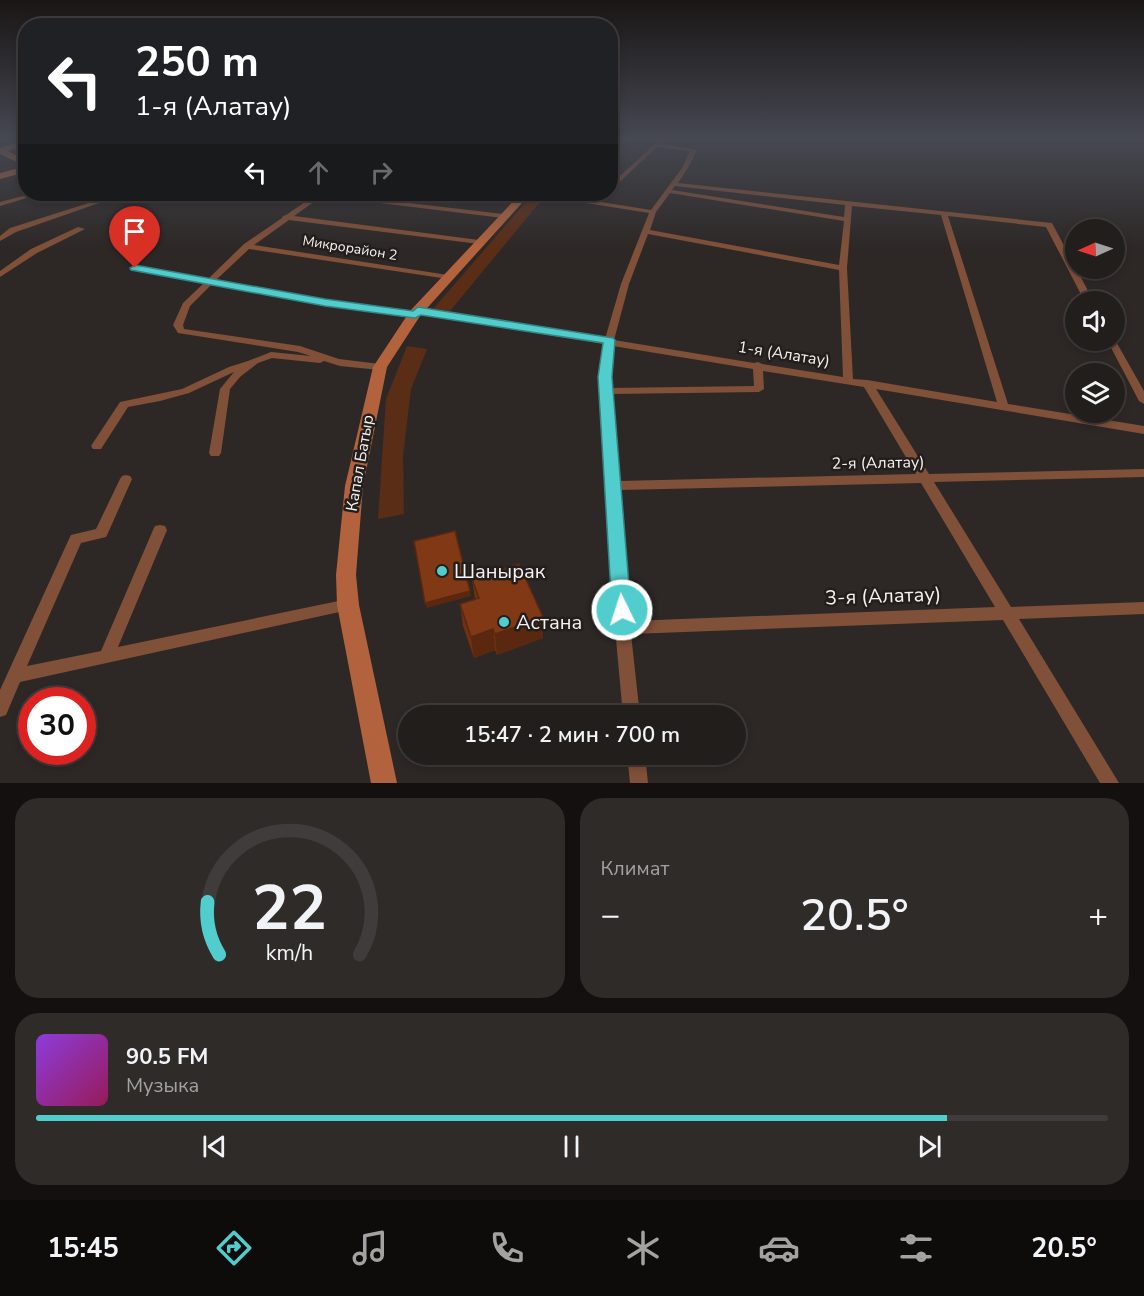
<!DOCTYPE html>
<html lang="ru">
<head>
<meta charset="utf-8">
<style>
  body { margin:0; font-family:"Nunito Sans",sans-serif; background:#2e2b29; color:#f1f3f6; height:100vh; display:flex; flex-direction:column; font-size:22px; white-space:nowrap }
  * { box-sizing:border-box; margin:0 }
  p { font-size:20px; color:#a2a2a3 }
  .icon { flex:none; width:33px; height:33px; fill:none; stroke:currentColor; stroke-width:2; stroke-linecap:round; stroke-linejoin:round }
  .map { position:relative; height:783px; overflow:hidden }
  .side { display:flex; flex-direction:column; gap:15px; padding:15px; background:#13100f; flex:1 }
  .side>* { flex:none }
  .top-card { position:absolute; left:18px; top:18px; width:600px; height:183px; border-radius:24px; box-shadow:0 3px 9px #0003,0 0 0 2px #3f3c3b; background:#202124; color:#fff; overflow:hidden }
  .needle { width:39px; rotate:267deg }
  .fabs { position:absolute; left:1065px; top:219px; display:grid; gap:12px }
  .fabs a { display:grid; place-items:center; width:60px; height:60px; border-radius:50%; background:#221e1c; box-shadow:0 3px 9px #0003,0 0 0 2px #3f3c3b; font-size:30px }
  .speed { position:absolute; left:18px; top:687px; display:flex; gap:12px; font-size:30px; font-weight:700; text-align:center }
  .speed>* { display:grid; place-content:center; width:78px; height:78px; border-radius:50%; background:#221e1c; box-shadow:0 3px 9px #0003,0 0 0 2px #3f3c3b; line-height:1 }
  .speed .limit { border:9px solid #d22; background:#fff; color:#111 }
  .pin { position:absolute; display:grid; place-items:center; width:51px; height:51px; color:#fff; margin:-62px -26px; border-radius:50% 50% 50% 0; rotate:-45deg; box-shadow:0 0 6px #0007 }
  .pin .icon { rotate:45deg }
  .me { position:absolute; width:66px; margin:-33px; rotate:356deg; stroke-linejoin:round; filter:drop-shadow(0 0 4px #0008) }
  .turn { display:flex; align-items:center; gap:21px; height:126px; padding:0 18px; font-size:27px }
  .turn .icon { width:78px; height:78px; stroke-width:2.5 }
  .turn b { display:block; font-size:42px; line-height:51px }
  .lanes { display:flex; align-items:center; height:57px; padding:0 18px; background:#0003; justify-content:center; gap:30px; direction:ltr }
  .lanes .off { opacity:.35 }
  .big { font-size:45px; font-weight:600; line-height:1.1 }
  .side .card { flex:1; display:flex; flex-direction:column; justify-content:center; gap:9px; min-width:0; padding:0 21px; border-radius:24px; background:#2e2b29 }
  .side .dial { align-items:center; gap:0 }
  .dial svg { height:156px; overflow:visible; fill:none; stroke:#3f3c3b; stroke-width:7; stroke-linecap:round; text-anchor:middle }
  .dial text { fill:#f1f3f6; stroke:none }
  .song { display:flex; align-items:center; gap:18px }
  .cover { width:72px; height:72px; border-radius:9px; background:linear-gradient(135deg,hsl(270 70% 55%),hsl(330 70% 35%)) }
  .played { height:6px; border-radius:3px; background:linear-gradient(90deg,#52cdcd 85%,#3f3c3b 85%) }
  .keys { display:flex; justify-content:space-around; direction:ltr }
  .heat { display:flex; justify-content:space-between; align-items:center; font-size:33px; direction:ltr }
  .side .tiles { flex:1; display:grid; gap:15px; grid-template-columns:1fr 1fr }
  .card:last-child { grid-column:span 2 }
  .trip { position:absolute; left:398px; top:705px; width:348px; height:60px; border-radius:30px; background:#221e1c; box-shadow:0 3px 9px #0003,0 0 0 2px #3f3c3b; font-weight:600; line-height:60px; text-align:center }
  .menu { display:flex; height:96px; justify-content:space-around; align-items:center; background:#0e0c0b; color:#a2a2a3 }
  .menu .icon { width:42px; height:42px }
  .menu .active { color:#52cdcd }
  .menu b { font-size:27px; color:#f1f3f6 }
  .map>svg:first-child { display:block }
  .green { fill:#5a2d17 }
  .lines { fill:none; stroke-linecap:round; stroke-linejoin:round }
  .street { fill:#815038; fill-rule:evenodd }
  .secondary { fill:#b2633d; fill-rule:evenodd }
  .wall { fill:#6e3111 }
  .shaded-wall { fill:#5a280e }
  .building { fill:#803914; stroke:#5a280e; stroke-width:1.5 }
  .route { fill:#52cdcd; stroke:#358585; stroke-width:1.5 }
  .poi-dot { fill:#52cdcd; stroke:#231e1c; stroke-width:2 }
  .labels { text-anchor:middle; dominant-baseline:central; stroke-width:5; stroke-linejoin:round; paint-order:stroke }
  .far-street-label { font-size:14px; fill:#f5f2f0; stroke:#231e1c }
  .street-label { font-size:16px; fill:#f5f2f0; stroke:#231e1c }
  .near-poi-label { font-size:20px; fill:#f5f2f0; stroke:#231e1c; text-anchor:start }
  .near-street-label { font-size:20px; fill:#f5f2f0; stroke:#231e1c }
</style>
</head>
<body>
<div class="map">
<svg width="1144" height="783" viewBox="0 0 1144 783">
  <rect width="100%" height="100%" fill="#2d2826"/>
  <path class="green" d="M 532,195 L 544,197 L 450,311 L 433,309 Z
    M 407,346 L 427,349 L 411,389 L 403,456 L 404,514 L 378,519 L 386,399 Z"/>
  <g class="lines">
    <path class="street" d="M 656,143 L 697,150 L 688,168 L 678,183 L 1052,223 L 1094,302 L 1085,302 L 1046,227 L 948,216 L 1008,404 L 1144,426 L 1144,434 L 876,389 L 929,474 L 1144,469 L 1144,477 L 934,482 L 1011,607 L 1144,602 L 1144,614 L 1019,619 L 1119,783 L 1100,783 L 1003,620 L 631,634 L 640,716 L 623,716 L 615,628 L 600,377 L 604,344 L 419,314 L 415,317 L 325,305 L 212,284 L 190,306 L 183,325 L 184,329 L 300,346 L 339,359 L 380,364 L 385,367 L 380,370 L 340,366 L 324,361 L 320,363 L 272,358 L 258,363 L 240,377 L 230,389 L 221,453 L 219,456 L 211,456 L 209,453 L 220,389 L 234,372 L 189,393 L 160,401 L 128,407 L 101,449 L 93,449 L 91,446 L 120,402 L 182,389 L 229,367 L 248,361 L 271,352 L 311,356 L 298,352 L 178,333 L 173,325 L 183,303 L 204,283 L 135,270 L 131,268 L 135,266 L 208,279 L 244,244 L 282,218 L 283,216 L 286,215 L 317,194 L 332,194 L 503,214 L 507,216 L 503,218 L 322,196 L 294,216 L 479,240 L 483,242 L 479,244 L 289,220 L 254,245 L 448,275 L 452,277 L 448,279 L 249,249 L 216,280 L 325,299 L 415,311 L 419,308 L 605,339 L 621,284 L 649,213 L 542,196 L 539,194 L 551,194 L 651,210 L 682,168 L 690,151 L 657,147 L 610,191 L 610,185 ZM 675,186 L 845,205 L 844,217 L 672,190 ZM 670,193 L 844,221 L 839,265 L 650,230 L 656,212 ZM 852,206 L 941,215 L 997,402 L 867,380 L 853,379 L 847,268 ZM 648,234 L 839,270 L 843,377 L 762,364 L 758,362 L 754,363 L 614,340 L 629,284 ZM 613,346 L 753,369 L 754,386 L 611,388 L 610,377 ZM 763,371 L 864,387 L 916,474 L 619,481 L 612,394 L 759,392 L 764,389 ZM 921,483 L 995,607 L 630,621 L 619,490 Z
      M 31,194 L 40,194 L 0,206 L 0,202 Z
      M 117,194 L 125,194 L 16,232 L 0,241 L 0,236 L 10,228 Z
      M 78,227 L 85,229 L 37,253 L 0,277 L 0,271 L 31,249 Z
      M 1114,338 L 1144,391 L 1144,404 L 1139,401 L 1107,340 L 1114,340 Z
      M 126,475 L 130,476 L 132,479 L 108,533 L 106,537 L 81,543 L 27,666 L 101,651 L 153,530 L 155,526 L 160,525 L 165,526 L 167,530 L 118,647 L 348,599 L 353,601 L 355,605 L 353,609 L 20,682 L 6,715 L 0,717 L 0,690 L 69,539 L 71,535 L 96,529 L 120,479 L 122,476 Z
      M 627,754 L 645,754 L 648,783 L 630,783 Z"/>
    <path class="secondary" d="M 26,140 L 26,145 L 7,151 L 26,160 L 26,166 L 0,154 L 0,148 Z
      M 23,167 L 26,167 L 26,172 L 0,179 L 0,173 Z
      M 520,194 L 530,194 L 420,316 L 387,367 L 363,486 L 356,575 L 359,605 L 397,783 L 371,783 L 337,605 L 336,575 L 345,486 L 373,367 L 410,311 Z"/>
  </g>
  <path class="wall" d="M 472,579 L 543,638 L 497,655 L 495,650 L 474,658 L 463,626 L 460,604 L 475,599 Z"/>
  <path class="shaded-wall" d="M 470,591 L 471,596 L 427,608 L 425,603 Z
    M 543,617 L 543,638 L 497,655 L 495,634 Z
    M 493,629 L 495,650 L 474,658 L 471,637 Z"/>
  <path class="building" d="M 455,531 L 470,591 L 425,603 L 414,541 Z
    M 519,564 L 543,617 L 495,634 L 493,629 L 471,637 L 460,604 L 479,598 L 472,579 Z"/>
  <linearGradient id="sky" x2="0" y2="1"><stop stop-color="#191615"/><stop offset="0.56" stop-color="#464852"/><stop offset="1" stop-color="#464852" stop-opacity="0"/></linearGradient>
  <rect width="1144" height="248" fill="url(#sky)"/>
  <path class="route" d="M 135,265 L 325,299 L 413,311 L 418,307 L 613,338 L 615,340 L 612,377 L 631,610 L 629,616 L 622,619 L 615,616 L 612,610 L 598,377 L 603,343 L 421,315 L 415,318 L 325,306 L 131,270 L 130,268 Z"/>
  <g class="poi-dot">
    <circle cx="442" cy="571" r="6"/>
    <circle cx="504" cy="622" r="6"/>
  </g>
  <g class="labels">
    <g class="far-street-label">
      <text transform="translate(350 248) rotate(9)">Микрорайон 2</text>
    </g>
    <g class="street-label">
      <text transform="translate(784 354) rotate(9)">1-я (Алатау)</text>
      <text transform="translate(360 463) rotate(-80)">Капал Батыр</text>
      <text transform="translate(878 463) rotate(-1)">2-я (Алатау)</text>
    </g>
    <g class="near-poi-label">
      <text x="454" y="571">Шанырак</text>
      <text x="516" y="622">Астана</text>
    </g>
    <g class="near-street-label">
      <text transform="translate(883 596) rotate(-2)">3-я (Алатау)</text>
    </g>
  </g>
</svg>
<div class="fabs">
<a><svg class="needle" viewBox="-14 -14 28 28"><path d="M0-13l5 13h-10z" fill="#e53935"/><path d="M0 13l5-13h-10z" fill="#a2a2a3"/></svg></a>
<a><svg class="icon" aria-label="sound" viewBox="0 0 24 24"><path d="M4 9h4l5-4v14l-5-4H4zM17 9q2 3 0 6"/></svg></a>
<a><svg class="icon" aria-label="layers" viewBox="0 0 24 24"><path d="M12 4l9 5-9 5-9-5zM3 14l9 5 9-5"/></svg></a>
</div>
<div class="speed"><div class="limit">30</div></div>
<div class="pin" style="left:135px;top:268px;background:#d93025"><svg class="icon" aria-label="arrive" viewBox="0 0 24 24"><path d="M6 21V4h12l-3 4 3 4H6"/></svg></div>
<svg class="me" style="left:622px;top:610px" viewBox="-20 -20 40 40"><circle r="17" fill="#52cdcd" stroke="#fff" stroke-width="3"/><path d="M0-11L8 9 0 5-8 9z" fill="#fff"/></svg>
<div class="trip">15:47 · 2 мин · 700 m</div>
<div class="top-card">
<div class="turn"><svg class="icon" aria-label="left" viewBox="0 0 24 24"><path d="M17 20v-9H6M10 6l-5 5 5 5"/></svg><div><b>250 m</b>1-я (Алатау)</div></div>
<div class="lanes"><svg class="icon" aria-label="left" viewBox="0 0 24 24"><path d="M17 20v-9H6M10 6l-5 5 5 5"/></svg><svg class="icon off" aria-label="ahead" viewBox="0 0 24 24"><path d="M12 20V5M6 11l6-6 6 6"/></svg><svg class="icon off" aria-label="right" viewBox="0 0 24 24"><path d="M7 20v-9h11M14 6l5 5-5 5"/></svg></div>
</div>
</div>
<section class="side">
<div class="tiles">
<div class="card dial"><svg viewBox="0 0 100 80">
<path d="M14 69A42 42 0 1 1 86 69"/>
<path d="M14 69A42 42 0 0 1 8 42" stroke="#52cdcd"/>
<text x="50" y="56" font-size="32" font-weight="700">22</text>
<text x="50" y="72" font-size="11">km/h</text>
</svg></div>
<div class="card"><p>Климат</p>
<div class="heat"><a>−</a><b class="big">20.5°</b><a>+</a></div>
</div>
<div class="card">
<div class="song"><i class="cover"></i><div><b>90.5 FM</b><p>Музыка</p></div></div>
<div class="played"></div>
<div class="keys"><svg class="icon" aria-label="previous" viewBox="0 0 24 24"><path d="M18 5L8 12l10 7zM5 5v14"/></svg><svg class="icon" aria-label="pause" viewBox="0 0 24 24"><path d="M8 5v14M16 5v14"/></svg><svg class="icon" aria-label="next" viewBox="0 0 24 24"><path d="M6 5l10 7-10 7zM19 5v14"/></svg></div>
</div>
</div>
</section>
<nav class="menu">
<b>15:45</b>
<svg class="icon active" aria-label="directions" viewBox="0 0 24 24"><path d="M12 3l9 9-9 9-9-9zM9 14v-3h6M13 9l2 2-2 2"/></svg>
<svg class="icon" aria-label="music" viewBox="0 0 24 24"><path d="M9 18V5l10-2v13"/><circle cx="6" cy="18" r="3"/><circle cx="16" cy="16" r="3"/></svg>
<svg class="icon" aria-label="phone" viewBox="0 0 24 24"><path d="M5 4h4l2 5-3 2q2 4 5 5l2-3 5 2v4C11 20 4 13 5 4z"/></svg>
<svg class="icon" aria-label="climate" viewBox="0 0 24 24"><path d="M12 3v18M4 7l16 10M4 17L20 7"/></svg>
<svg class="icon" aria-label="car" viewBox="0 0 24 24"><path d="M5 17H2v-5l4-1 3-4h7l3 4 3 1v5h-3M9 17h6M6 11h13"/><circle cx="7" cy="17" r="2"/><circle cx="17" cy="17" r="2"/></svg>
<svg class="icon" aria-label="filters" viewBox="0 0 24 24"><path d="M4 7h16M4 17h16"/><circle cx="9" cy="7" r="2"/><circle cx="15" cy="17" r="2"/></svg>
<b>20.5°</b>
</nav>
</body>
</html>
